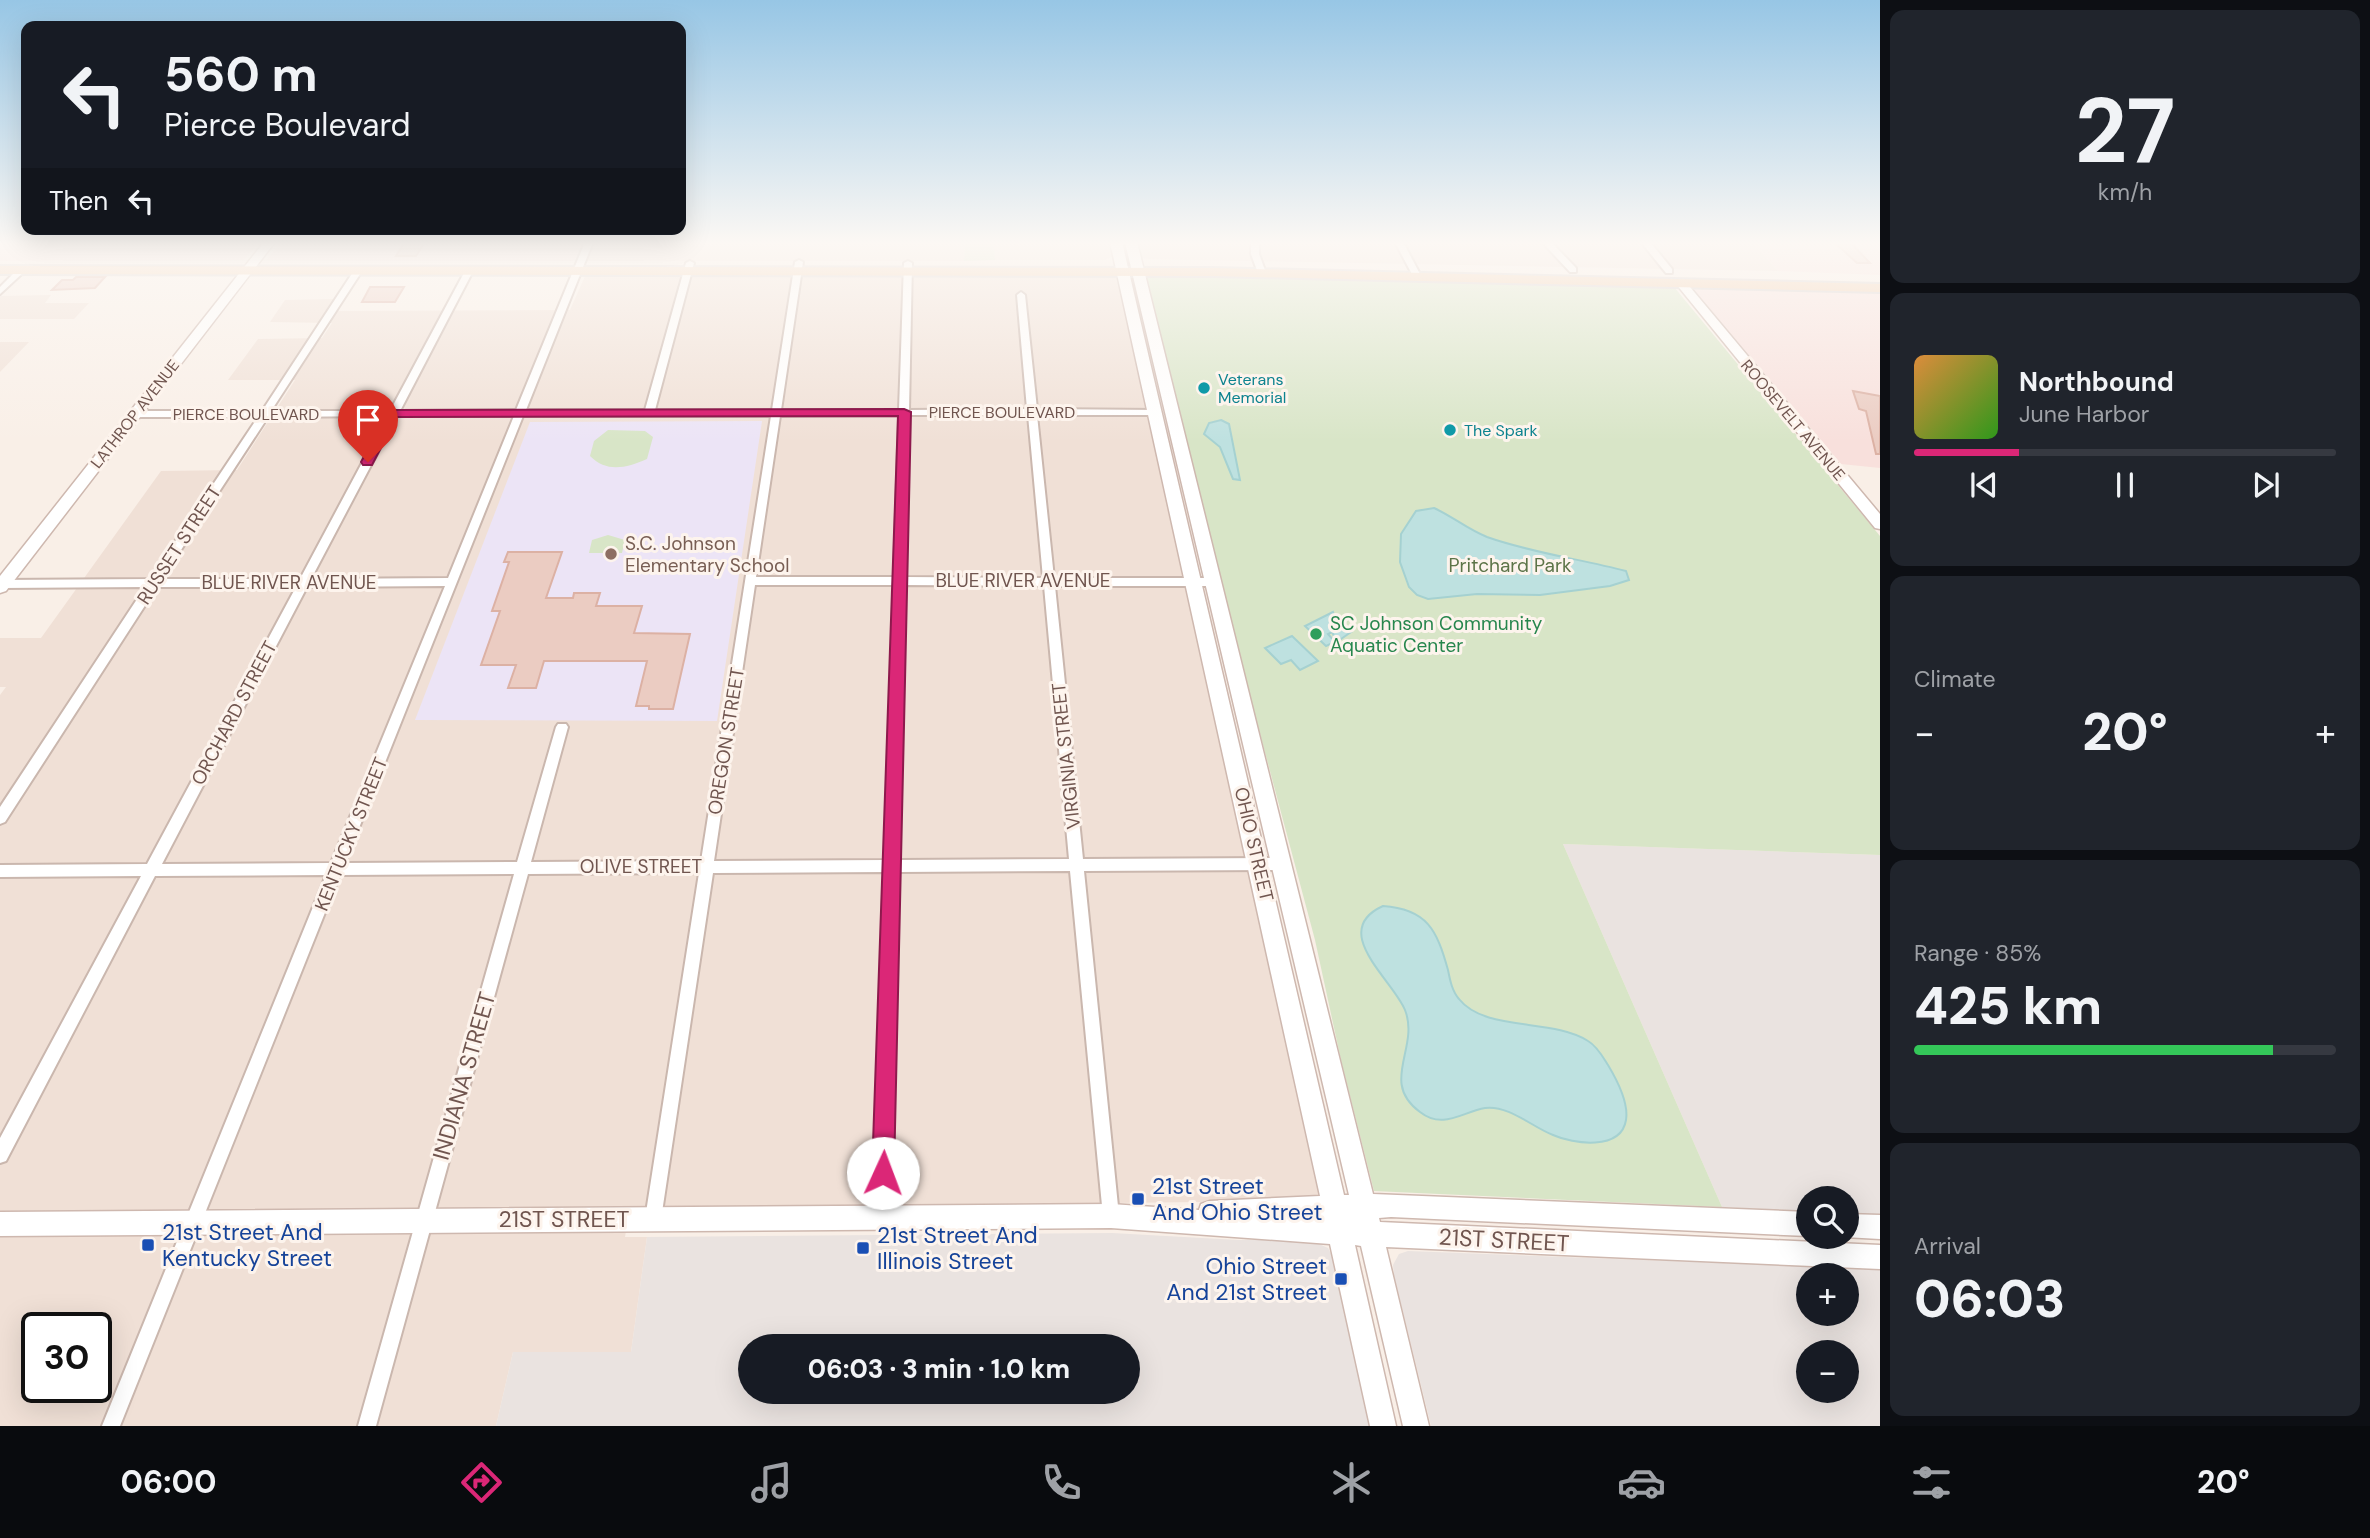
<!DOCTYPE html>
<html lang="en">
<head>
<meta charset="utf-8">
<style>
  body { margin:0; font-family:"DM Sans",sans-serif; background:#20242c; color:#f1f3f6; height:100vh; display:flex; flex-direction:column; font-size:26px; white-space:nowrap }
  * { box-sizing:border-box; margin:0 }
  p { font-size:23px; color:#9ea1a6 }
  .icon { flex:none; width:38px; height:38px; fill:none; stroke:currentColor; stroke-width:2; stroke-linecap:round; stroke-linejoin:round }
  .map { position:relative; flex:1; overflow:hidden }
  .side { display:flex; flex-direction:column; gap:10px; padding:10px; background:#0d0f14; width:490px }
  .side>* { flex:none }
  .banner { position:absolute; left:21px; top:21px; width:665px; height:214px; border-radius:14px; box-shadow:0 7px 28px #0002; background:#171b24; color:#f1f3f6; overflow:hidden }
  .buttons { position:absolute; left:1796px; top:1186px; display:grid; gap:14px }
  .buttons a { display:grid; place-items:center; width:63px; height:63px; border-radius:50%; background:#171b24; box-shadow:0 7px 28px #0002; font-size:35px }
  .speed { position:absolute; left:21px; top:1312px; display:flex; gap:14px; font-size:35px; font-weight:700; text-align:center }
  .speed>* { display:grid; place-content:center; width:91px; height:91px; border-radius:50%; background:#171b24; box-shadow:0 7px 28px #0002; line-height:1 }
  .speed .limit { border:4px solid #111; border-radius:10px; background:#fff; color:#111 }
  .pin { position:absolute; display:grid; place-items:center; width:60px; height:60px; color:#fff; margin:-72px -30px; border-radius:50% 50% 50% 0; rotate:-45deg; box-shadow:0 0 7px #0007 }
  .pin .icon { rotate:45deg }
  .me { position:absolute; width:77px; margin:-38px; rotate:2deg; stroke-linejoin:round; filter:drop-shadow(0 0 5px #0008) }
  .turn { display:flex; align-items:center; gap:24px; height:147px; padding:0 28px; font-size:32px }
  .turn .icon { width:91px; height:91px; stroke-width:2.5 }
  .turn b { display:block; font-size:49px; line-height:60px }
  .then { display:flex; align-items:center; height:66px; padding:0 28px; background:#0003; gap:14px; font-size:26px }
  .big { font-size:52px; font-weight:800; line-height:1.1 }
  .side .tile { flex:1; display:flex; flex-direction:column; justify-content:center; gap:10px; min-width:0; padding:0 24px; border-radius:14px; background:#20242c }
  .side .dial { align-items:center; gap:0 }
  .dial b { font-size:91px; line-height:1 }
  .song { display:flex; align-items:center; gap:21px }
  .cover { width:84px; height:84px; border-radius:10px; background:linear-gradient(135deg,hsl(30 70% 55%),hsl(110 70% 35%)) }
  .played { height:7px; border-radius:4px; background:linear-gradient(90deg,#db2777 25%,#363941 25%) }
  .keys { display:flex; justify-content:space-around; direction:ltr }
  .heat { display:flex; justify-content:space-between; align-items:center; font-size:38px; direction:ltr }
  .charge { height:10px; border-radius:5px; background:linear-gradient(90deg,#34c759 85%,#363941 0) }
  .trip { position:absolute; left:738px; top:1334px; width:402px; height:70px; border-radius:35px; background:#171b24; box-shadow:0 7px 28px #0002; font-weight:800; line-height:70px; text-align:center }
  .dock { display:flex; height:112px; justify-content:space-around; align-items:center; background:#090b0e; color:#9ea1a6 }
  .dock .icon { width:49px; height:49px }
  .dock .on { color:#db2777 }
  .dock b { font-size:32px; color:#f1f3f6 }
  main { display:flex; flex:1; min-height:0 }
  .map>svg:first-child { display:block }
  .residential { fill:#f0e0d6; fill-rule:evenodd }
  .commercial { fill:#f8e0dc }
  .industrial { fill:#eae3e0; fill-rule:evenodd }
  .education { fill:#ece4f6 }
  .green { fill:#d8e5c7 }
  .water { fill:#bee1e0; stroke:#a5d1d1; stroke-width:2 }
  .building { fill:#ebccc2; stroke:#dcb1a4; stroke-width:2 }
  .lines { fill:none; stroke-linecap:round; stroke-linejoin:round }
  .street-casing { stroke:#cab7ae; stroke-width:4 }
  .secondary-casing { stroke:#ceb8af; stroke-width:3 }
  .primary-casing { stroke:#d4ccca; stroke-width:4 }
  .street { fill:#fff; fill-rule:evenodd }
  .secondary { fill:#fff; fill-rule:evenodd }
  .primary { fill:#f0caa7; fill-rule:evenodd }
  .route { fill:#db2777; stroke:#8e194d; stroke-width:2 }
  .culture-dot { fill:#0f9aa8; stroke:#fdf4ed; stroke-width:2.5 }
  .education-dot { fill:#8d6e63; stroke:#fdf4ed; stroke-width:2.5 }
  .leisure-dot { fill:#2e9e5b; stroke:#fdf4ed; stroke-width:2.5 }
  .transit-dot { fill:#1a4fb4; stroke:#fdf4ed; stroke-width:2.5 }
  .labels { text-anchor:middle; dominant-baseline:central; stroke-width:6; stroke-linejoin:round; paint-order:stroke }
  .far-culture-label { font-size:16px; fill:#0d838f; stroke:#fdf4ed; text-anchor:start }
  .far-street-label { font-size:16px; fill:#70554f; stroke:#fdf4ed }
  .education-label { font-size:19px; fill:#785e54; stroke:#fdf4ed; text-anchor:start }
  .street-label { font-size:19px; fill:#70554f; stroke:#fdf4ed }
  .park-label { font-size:19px; fill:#5c7448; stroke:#fdf4ed }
  .leisure-label { font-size:19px; fill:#27864d; stroke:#fdf4ed; text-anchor:start }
  .near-street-label { font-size:23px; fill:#70554f; stroke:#fdf4ed }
  .near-transit-label { font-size:23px; fill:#164399; stroke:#fdf4ed; text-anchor:start }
</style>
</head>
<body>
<main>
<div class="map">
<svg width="1880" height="1426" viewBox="0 0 1880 1426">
  <rect width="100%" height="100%" fill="#f9efe7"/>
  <path class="residential" d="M 584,242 L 965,242 L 964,261 L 577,261 Z
    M 994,242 L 1110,242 L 1112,257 L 1104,260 L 995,260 Z
    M 1136,242 L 1752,242 L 1778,271 L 1147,259 L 1140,257 Z
    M 586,274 L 1114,275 L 1118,278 L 1320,1194 L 1307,1201 L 630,1208 L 625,1237 L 647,1237 L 631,1352 L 513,1352 L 496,1426 L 0,1426 L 0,695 L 6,687 L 0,687 L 0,638 L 41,638 L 161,471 L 237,470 L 295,380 L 228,380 L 258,339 L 322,338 L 332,323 L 270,322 L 285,300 L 335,299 L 328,311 L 570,310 ZM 37,1328 L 96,1328 L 96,1388 L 37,1388 Z
    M 51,295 L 45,303 L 89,303 L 74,319 L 0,319 L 0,296 Z
    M 0,342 L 29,342 L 0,372 Z"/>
  <path class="commercial" d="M 0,242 L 259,242 L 244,260 L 0,261 Z
    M 281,242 L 584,242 L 578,259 L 571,261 L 267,260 Z
    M 1752,242 L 1880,242 L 1880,275 L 1778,271 Z
    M 1695,285 L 1880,292 L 1880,468 L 1841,464 L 1693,289 L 1692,286 Z"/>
  <path class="industrial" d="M 1563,844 L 1880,855 L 1880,1215 L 1846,1213 L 1846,1199 L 1808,1199 L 1808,1211 L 1722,1207 Z
    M 1112,1233 L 1238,1240 L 1308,1239 L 1328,1248 L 1334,1259 L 1372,1426 L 496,1426 L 513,1352 L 631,1352 L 647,1237 ZM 751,1346 L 1129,1346 L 1129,1391 L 751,1391 Z
    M 1408,1251 L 1880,1269 L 1880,1426 L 1431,1426 L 1394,1275 L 1393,1265 L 1399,1254 ZM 1808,1276 L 1846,1276 L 1846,1314 L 1808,1314 ZM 1808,1353 L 1846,1353 L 1846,1391 L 1808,1391 Z"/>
  <path class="education" d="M 762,421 L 717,721 L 415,720 L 530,422 Z"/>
  <path class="green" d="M 965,242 L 994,242 L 995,260 L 964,261 Z
    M 1154,275 L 1660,284 L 1674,287 L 1880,536 L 1880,855 L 1563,844 L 1722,1207 L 1374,1191 L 1341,1060 L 1315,940 L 1217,572 L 1146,278 Z
    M 608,430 L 645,431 L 653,437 L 647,459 C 626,468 607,473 590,456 L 594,441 Z
    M 608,535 L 625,540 L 622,553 L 589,553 L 592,540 Z"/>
  <path class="water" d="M 1221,420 L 1229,424 L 1240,480 L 1233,479 L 1220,447 L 1204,434 L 1209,423 Z
    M 1434,508 C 1452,516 1467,529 1487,537 C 1532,553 1580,559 1626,571 L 1629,580 L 1610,586 L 1540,595 L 1477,594 L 1428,599 L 1417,595 L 1409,587 L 1400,562 L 1401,534 L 1416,511 Z
    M 1333,612 L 1337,622 L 1351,632 L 1341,639 L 1335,638 L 1332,632 L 1328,634 L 1335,642 L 1326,646 L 1305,626 Z
    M 1292,636 L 1318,661 L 1300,670 L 1291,660 L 1281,664 L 1265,648 Z
    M 1383,906 C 1427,909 1437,930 1448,970 C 1450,980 1452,991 1459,999 C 1485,1032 1552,1018 1588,1041 C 1597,1046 1603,1057 1608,1065 C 1617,1080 1629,1102 1626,1120 C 1621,1151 1573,1144 1553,1135 C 1532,1127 1509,1105 1485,1108 C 1462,1112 1443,1130 1420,1112 C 1379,1082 1420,1048 1405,1010 C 1393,980 1328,931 1383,906 Z"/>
  <path class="building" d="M 405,242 L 425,242 L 416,256 L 396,256 Z
    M 1834,242 L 1850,242 L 1870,263 L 1857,263 Z
    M 76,277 L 105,277 L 95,288 L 52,290 L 62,280 L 73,280 Z
    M 370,287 L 404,287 L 395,302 L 362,302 Z
    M 1853,391 L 1880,396 L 1880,454 L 1876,454 L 1866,411 L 1859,409 Z
    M 508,552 L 562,552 L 546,598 L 573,598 L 574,593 L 600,593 L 596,606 L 642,606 L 634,633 L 690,634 L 673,709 L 649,709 L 649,706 L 636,706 L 647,661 L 544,661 L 536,688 L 508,688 L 516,665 L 481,665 L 500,611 L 492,611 L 509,562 L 504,562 Z"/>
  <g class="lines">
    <g class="street-casing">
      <path id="street" d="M 585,242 L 593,242 L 526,410 L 645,410 L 686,263 L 690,261 L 694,263 L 655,410 L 772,410 L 795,262 L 799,260 L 803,262 L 781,410 L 899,410 L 904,263 L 908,261 L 912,263 L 909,410 L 1027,409 L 1017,295 L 1021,292 L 1025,295 L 1037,409 L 1158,410 L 1158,414 L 1155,415 L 1037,415 L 1054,578 L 1211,578 L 1217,582 L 1211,586 L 1055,586 L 1083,859 L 1283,858 L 1288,860 L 1290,864 L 1288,868 L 1283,870 L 1084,871 L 1119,1216 L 1117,1222 L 1111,1224 L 1105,1222 L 1103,1216 L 1070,871 L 898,872 L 890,1217 L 888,1223 L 882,1225 L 876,1223 L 874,1217 L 885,872 L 713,873 L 661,1219 L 659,1225 L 653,1227 L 647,1225 L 645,1219 L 699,873 L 528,874 L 376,1426 L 358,1426 L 514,874 L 340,875 L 120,1426 L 102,1426 L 326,875 L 155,876 L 6,1161 L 0,1163 L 0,1138 L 141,876 L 0,877 L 0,865 L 147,864 L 296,587 L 157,587 L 5,822 L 0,824 L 0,807 L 145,587 L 0,588 L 0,580 L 150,579 L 258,417 L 135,417 L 130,414 L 135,411 L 262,411 L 355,269 L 362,271 L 271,411 L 390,411 L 465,271 L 469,269 L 473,271 L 400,411 L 516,410 ZM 899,415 L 894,577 L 756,577 L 780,416 ZM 909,415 L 1028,415 L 1043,578 L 905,577 ZM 387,416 L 300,579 L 162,579 L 268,417 ZM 397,416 L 514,416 L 448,578 L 311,579 ZM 523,416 L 771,416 L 701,861 L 531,862 L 568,727 L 566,724 L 558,724 L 556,727 L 517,862 L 345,863 ZM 755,585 L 894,585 L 885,860 L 714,861 ZM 905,585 L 1044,586 L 1069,859 L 899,860 ZM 445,586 L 331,863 L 162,864 L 307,587 Z
        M 1251,242 L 1259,242 L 1259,254 L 1266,273 L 1265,275 L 1258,273 L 1251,254 Z
        M 1395,242 L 1403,242 L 1421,276 L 1420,278 L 1414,278 Z
        M 1542,242 L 1551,242 L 1576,268 L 1576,272 L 1570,272 Z
        M 1641,242 L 1650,242 L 1672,269 L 1672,273 L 1666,273 Z
        M 19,268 L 26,270 L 0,294 L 0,287 Z"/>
    </g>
    <g class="secondary-casing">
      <path id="secondary" d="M 264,242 L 275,242 L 6,591 L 0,593 L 0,576 Z
        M 1110,242 L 1122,242 L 1344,1195 L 1349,1195 L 1125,242 L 1137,242 L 1373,1194 L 1808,1212 L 1808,1236 L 1391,1217 L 1379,1218 L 1380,1222 L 1880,1245 L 1880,1269 L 1386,1247 L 1429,1426 L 1403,1426 L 1361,1246 L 1355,1245 L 1396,1426 L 1370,1426 L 1330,1244 L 1111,1228 L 0,1236 L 0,1212 L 1111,1204 L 1199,1210 L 1201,1204 L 1210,1201 L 1320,1196 Z
        M 1677,281 L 1685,281 L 1880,514 L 1880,529 L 1875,528 L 1677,285 Z
        M 1846,1214 L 1880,1215 L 1880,1239 L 1844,1237 L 1846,1237 Z"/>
    </g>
    <g class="primary-casing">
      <path id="primary" d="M 0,266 L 1213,268 L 1880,284 L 1880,292 L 1213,276 L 0,274 Z"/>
    </g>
    <use href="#street" class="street"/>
    <use href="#secondary" class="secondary"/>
    <use href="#primary" class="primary"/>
  </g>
  <linearGradient id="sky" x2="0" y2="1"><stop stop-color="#97c6e5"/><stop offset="0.55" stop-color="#fcf8f4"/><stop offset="1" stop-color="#fcf8f4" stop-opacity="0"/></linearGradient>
  <rect width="1880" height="442" fill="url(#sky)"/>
  <path class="route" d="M 904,409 L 911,412 L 894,1173 L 891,1181 L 883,1184 L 875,1181 L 872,1173 L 898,416 L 397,417 L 372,465 L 363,465 L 361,462 L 387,414 L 393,410 Z"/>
  <g class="culture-dot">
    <circle cx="1204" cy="388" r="7"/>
    <circle cx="1450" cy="430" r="7"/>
  </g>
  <circle class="education-dot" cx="611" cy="554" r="7"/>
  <circle class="leisure-dot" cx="1316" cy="634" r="7"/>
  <g class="transit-dot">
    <rect x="1131" y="1192" width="14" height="14" rx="3.5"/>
    <rect x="141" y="1238" width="14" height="14" rx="3.5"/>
    <rect x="856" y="1241" width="14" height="14" rx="3.5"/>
    <rect x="1334" y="1272" width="14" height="14" rx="3.5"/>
  </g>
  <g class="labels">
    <g class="far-culture-label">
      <text x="1218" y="379">Veterans<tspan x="1218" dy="18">Memorial</tspan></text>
      <text x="1464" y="430">The Spark</text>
    </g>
    <g class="far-street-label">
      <text x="1002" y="412">PIERCE BOULEVARD</text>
      <text transform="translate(135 414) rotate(-52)">LATHROP AVENUE</text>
      <text x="246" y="414">PIERCE BOULEVARD</text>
      <text transform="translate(1793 420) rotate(50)">ROOSEVELT AVENUE</text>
    </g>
    <g class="education-label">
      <text x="625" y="543">S.C. Johnson<tspan x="625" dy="22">Elementary School</tspan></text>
    </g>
    <g class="street-label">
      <text transform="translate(179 545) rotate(-57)">RUSSET STREET</text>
      <text x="1023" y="580">BLUE RIVER AVENUE</text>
      <text x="289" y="582">BLUE RIVER AVENUE</text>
      <text transform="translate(234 713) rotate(-62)">ORCHARD STREET</text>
      <text transform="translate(726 741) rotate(-81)">OREGON STREET</text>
      <text transform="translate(1066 756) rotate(-96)">VIRGINIA STREET</text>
      <text transform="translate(351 834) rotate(-68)">KENTUCKY STREET</text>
      <text transform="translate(1254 844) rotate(77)">OHIO STREET</text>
      <text x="641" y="866">OLIVE STREET</text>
    </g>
    <g class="park-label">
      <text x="1510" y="565">Pritchard Park</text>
    </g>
    <g class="leisure-label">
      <text x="1330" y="623">SC Johnson Community<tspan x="1330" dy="22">Aquatic Center</tspan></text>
    </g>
    <g class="near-street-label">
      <text transform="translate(464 1076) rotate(-74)">INDIANA STREET</text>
      <text x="564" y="1219">21ST STREET</text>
      <text transform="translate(1504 1240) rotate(3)">21ST STREET</text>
    </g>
    <g class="near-transit-label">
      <text x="1152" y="1186">21st Street<tspan x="1152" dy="26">And Ohio Street</tspan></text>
      <text x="162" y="1232">21st Street And<tspan x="162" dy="26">Kentucky Street</tspan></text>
      <text x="877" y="1235">21st Street And<tspan x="877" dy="26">Illinois Street</tspan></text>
      <text x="1327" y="1266" text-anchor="end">Ohio Street<tspan x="1327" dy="26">And 21st Street</tspan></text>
    </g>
  </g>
</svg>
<div class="buttons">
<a><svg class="icon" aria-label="search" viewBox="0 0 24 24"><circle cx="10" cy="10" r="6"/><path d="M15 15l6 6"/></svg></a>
<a>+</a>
<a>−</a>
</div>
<div class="speed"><div class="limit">30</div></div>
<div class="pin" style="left:368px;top:462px;background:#d93025"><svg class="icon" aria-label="arrive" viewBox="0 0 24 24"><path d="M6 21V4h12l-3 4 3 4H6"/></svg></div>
<svg class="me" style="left:883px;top:1173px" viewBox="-20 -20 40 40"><circle r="19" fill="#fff"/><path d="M0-13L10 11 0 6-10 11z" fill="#db2777"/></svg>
<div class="trip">06:03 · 3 min · 1.0 km</div>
<div class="banner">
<div class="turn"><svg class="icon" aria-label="left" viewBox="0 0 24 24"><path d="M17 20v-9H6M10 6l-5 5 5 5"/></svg><div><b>560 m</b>Pierce Boulevard</div></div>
<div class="then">Then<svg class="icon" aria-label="left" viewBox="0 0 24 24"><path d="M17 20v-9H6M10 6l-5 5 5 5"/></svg></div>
</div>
</div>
<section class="side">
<div class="tile dial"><b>27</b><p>km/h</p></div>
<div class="tile">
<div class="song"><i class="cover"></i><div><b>Northbound</b><p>June Harbor</p></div></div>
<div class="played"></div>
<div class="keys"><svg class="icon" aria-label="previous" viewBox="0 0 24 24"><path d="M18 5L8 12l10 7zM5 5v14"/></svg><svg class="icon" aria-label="pause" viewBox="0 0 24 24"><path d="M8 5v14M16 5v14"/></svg><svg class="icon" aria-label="next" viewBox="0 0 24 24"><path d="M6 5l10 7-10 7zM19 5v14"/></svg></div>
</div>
<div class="tile"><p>Climate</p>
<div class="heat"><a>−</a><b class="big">20°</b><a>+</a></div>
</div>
<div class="tile"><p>Range · 85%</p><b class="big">425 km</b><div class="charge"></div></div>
<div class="tile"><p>Arrival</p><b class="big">06:03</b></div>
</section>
</main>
<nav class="dock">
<b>06:00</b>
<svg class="icon on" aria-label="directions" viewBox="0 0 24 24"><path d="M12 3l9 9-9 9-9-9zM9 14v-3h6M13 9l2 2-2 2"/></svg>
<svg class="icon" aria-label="music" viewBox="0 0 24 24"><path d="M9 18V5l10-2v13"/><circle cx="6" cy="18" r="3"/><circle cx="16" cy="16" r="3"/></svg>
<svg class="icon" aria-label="phone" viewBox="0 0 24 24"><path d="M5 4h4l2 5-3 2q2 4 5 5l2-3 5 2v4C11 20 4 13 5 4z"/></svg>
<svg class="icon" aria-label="climate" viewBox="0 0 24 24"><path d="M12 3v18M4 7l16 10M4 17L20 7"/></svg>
<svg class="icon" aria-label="car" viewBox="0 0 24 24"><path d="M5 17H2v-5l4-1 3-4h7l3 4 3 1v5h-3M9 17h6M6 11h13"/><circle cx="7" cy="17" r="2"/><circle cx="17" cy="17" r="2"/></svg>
<svg class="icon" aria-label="filters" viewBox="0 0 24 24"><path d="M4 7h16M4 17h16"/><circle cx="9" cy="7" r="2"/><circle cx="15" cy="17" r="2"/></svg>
<b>20°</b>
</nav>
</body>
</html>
